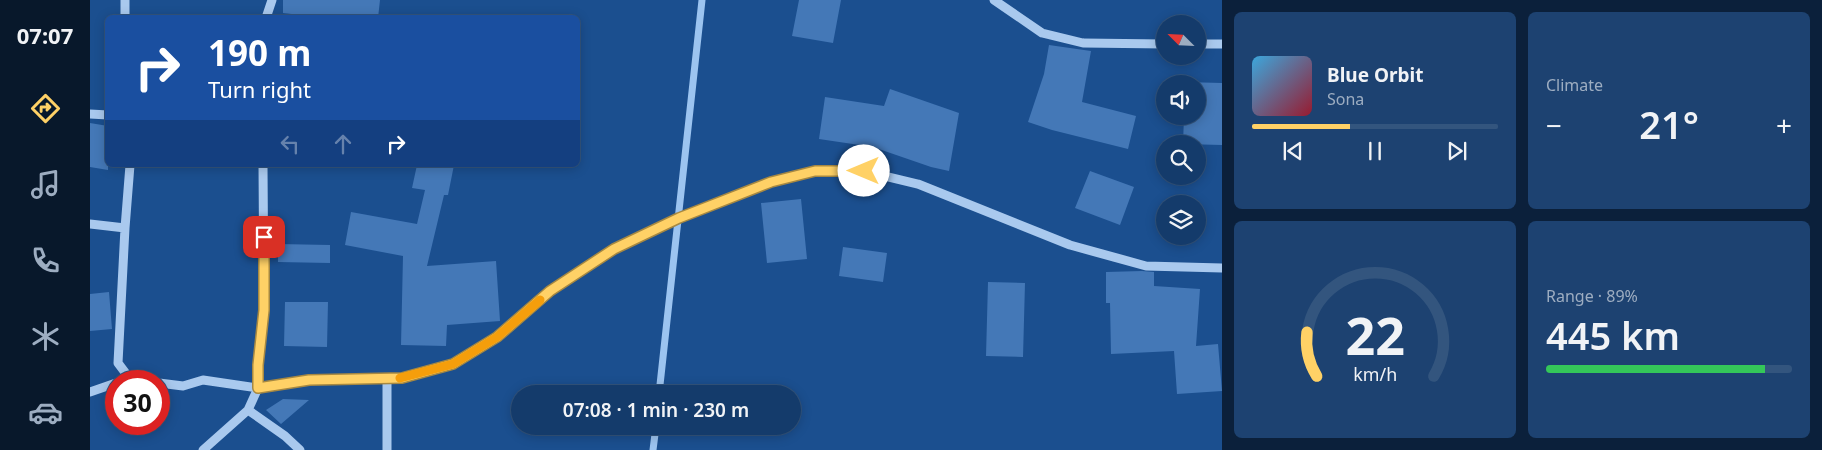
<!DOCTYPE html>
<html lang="en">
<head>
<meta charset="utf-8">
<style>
  body { margin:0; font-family:"Noto Sans",sans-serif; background:#1d4271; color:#f1f3f6; height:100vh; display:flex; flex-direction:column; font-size:19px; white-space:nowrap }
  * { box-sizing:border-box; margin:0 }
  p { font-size:16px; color:#9dadc1 }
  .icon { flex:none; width:28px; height:28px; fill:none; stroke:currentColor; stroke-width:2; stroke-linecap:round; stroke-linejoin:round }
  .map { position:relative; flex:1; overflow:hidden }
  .side { display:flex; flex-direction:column; gap:12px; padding:12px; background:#0b203b; width:600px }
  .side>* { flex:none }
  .hud { position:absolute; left:15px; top:15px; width:475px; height:152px; border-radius:8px; box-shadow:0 2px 12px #0003,0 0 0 1px #33557e; background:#1a4fa0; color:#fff; overflow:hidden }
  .needle { width:32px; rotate:294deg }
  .fabs { position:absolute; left:1066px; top:15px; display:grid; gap:10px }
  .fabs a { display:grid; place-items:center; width:50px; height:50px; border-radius:50%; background:#143b6b; box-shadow:0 2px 12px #0003,0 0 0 1px #33557e; font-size:25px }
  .speed { position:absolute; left:15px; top:370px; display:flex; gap:10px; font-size:25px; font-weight:700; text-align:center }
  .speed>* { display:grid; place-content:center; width:65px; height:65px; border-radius:50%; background:#143b6b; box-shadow:0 2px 12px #0003,0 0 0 1px #33557e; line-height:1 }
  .speed .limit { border:8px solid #d22; background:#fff; color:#111 }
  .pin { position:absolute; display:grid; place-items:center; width:42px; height:42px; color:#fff; margin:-21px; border-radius:10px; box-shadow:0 2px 8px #0006 }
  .me { position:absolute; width:55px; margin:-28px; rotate:270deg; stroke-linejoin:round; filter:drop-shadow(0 0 4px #0008) }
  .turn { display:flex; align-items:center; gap:18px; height:105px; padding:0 20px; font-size:22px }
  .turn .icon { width:65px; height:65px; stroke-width:2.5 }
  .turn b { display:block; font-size:35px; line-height:42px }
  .lanes { display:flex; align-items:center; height:48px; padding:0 20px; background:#0003; justify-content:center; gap:25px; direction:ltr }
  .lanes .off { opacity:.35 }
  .big { font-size:38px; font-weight:600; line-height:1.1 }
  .side .widget { flex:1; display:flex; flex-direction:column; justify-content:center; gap:8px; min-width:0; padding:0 18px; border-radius:8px; background:#1d4271 }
  .side .dial { align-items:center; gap:0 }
  .dial svg { height:130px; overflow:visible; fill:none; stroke:#33557e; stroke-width:7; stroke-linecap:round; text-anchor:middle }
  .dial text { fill:#f1f3f6; stroke:none }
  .song { display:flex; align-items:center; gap:15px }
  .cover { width:60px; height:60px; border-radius:8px; background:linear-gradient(135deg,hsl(200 70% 55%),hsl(350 70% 35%)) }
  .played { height:5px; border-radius:2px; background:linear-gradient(90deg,#ffd166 40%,#33557e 40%) }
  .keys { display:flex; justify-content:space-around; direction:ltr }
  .heat { display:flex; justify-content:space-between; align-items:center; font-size:28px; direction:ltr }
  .charge { height:8px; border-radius:4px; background:linear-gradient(90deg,#34c759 89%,#33557e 0) }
  .side .tiles { flex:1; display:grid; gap:12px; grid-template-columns:repeat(2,1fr) }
  .trip { position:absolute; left:421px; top:385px; width:290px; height:50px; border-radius:25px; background:#143b6b; box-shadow:0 2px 12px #0003,0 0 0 1px #33557e; font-weight:600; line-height:50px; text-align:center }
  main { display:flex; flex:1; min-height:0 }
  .tabs { display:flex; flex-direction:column; width:90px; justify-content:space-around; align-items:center; background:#08182b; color:#9dadc1 }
  .tabs .icon { width:35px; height:35px }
  .tabs .active { color:#ffd166 }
  .tabs b { font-size:22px; color:#f1f3f6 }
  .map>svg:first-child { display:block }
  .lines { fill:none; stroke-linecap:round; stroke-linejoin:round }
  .stream { stroke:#9cc4f0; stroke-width:7 }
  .building { fill:#4478b7 }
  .minor { stroke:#a9c9ee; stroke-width:9 }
  .route-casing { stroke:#a68842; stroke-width:12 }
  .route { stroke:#ffd166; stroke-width:9 }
  .slow { stroke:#f59e0b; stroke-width:9 }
</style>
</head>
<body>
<main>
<nav class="tabs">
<b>07:07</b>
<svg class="icon active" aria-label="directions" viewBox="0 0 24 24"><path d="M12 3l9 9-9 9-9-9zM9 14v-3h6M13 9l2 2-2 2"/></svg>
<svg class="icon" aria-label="music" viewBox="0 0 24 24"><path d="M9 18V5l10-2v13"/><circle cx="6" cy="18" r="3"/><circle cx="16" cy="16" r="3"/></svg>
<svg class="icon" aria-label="phone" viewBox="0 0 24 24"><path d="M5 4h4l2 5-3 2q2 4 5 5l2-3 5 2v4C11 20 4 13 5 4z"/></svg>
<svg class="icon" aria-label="climate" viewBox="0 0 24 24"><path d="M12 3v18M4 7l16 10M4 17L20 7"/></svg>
<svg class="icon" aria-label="car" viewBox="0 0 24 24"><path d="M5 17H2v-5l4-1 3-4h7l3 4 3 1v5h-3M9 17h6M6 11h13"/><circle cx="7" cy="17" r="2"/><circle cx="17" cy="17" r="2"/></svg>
</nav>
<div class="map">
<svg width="1132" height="450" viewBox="0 0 1132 450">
  <rect width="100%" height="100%" fill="#1b4f8f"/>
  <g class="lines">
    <path class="stream" d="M 569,394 L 612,0
      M 563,450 L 566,426"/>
  </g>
  <path class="building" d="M 193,0 L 290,0 L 288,18 L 236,18 L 193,13 Z
    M 709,0 L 751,0 L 743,43 L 702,36 Z
    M 959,45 L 1001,51 L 992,102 L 1046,116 L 1038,149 L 962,130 L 938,122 L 954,74 Z
    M 1095,82 L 1132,83 L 1132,145 L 1093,144 L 1094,116 L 1108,116 L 1108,84 L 1095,84 Z
    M 800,89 L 869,113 L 859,171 L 841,167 L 783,147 L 729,139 L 735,97 L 794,106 Z
    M 0,123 L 18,126 L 18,170 L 0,167 Z
    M 327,165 L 364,165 L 358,195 L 354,195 L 337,266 L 406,261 L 410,321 L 357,325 L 356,346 L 311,345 L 313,256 L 255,245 L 261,212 L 327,224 L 335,190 L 322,188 Z
    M 1000,171 L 1044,187 L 1030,225 L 985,208 Z
    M 711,199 L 717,259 L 677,263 L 671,203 Z
    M 188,244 L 240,245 L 240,263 L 188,262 Z
    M 753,247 L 797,253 L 793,282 L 749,276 Z
    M 1052,271 L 1064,272 L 1064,286 L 1110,289 L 1106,346 L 1128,344 L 1132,391 L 1087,394 L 1084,351 L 1021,354 L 1020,303 L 1016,303 L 1016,272 Z
    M 898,282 L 935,283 L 933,357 L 896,356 Z
    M 19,292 L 22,329 L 0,331 L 0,294 Z
    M 195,302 L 238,302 L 237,347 L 194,346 Z
    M 193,399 L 219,400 L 191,424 L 176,410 Z"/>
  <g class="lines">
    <path class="minor" d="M 904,0 L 952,33 L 993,43 L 1075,44
      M 35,18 L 35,0
      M 176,18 L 182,0
      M 1108,44 L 1132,44
      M 0,114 L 18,115
      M 40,165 L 35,228 L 28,363 L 40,379 L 57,381
      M 0,224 L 35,228
      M 69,383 L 93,386 L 113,380 L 168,388 L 219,380 L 312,378 L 363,364 L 407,337 L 461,291 L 525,249 L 589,218 L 681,182 L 725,171 L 774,171 L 828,184 L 980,245 L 1056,266 L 1132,268
      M 0,392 L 26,383
      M 158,410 L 195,436 L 210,450
      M 113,450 L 158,410 L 168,388 L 168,365 L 174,310 L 173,165
      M 297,450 L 297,378"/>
  </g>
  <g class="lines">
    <g class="route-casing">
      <path id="route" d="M 174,237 L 174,310 L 168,365 L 168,388 L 219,380 L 312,378 L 363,364 L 407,337 L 460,291 L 524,249 L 589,218 L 681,182 L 725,171 L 774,171"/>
    </g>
    <use href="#route" class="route"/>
    <path class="slow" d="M 310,378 L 363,364 L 407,337 L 450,300"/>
  </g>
</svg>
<div class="fabs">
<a><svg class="needle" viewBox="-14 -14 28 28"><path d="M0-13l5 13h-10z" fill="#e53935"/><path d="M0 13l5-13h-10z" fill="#9dadc1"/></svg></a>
<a><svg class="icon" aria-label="sound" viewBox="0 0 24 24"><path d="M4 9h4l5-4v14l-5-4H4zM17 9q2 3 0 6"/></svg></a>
<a><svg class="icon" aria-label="search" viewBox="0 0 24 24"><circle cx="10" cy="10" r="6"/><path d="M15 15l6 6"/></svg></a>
<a><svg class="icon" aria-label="layers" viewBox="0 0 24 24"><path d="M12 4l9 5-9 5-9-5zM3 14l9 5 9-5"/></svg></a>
</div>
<div class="speed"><div class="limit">30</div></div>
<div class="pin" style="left:174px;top:237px;background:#d93025"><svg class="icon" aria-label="arrive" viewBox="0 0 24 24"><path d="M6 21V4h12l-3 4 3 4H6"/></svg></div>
<svg class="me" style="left:774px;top:171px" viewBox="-20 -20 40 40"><circle r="19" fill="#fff"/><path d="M0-13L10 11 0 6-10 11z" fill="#ffd166"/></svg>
<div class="trip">07:08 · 1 min · 230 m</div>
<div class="hud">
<div class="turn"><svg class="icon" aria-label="right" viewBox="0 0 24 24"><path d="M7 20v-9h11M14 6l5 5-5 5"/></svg><div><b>190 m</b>Turn right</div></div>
<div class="lanes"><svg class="icon off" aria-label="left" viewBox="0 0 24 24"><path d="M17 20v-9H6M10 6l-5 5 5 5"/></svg><svg class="icon off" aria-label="ahead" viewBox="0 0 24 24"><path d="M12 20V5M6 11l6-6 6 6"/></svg><svg class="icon" aria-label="right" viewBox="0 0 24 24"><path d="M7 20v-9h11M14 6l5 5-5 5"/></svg></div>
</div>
</div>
<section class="side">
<div class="tiles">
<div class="widget">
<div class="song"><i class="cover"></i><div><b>Blue Orbit</b><p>Sona</p></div></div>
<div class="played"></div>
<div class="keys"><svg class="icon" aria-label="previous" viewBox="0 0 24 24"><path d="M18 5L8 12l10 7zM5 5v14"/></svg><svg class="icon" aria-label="pause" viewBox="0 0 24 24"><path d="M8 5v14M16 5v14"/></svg><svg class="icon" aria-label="next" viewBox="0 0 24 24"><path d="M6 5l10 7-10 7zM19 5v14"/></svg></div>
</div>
<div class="widget"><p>Climate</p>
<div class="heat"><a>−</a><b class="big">21°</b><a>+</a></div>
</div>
<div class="widget dial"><svg viewBox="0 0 100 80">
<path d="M14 69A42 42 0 1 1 86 69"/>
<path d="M14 69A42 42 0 0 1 8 42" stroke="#ffd166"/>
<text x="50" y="56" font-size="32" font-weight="700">22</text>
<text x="50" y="72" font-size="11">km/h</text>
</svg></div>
<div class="widget"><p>Range · 89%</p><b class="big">445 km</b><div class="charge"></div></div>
</div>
</section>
</main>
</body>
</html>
